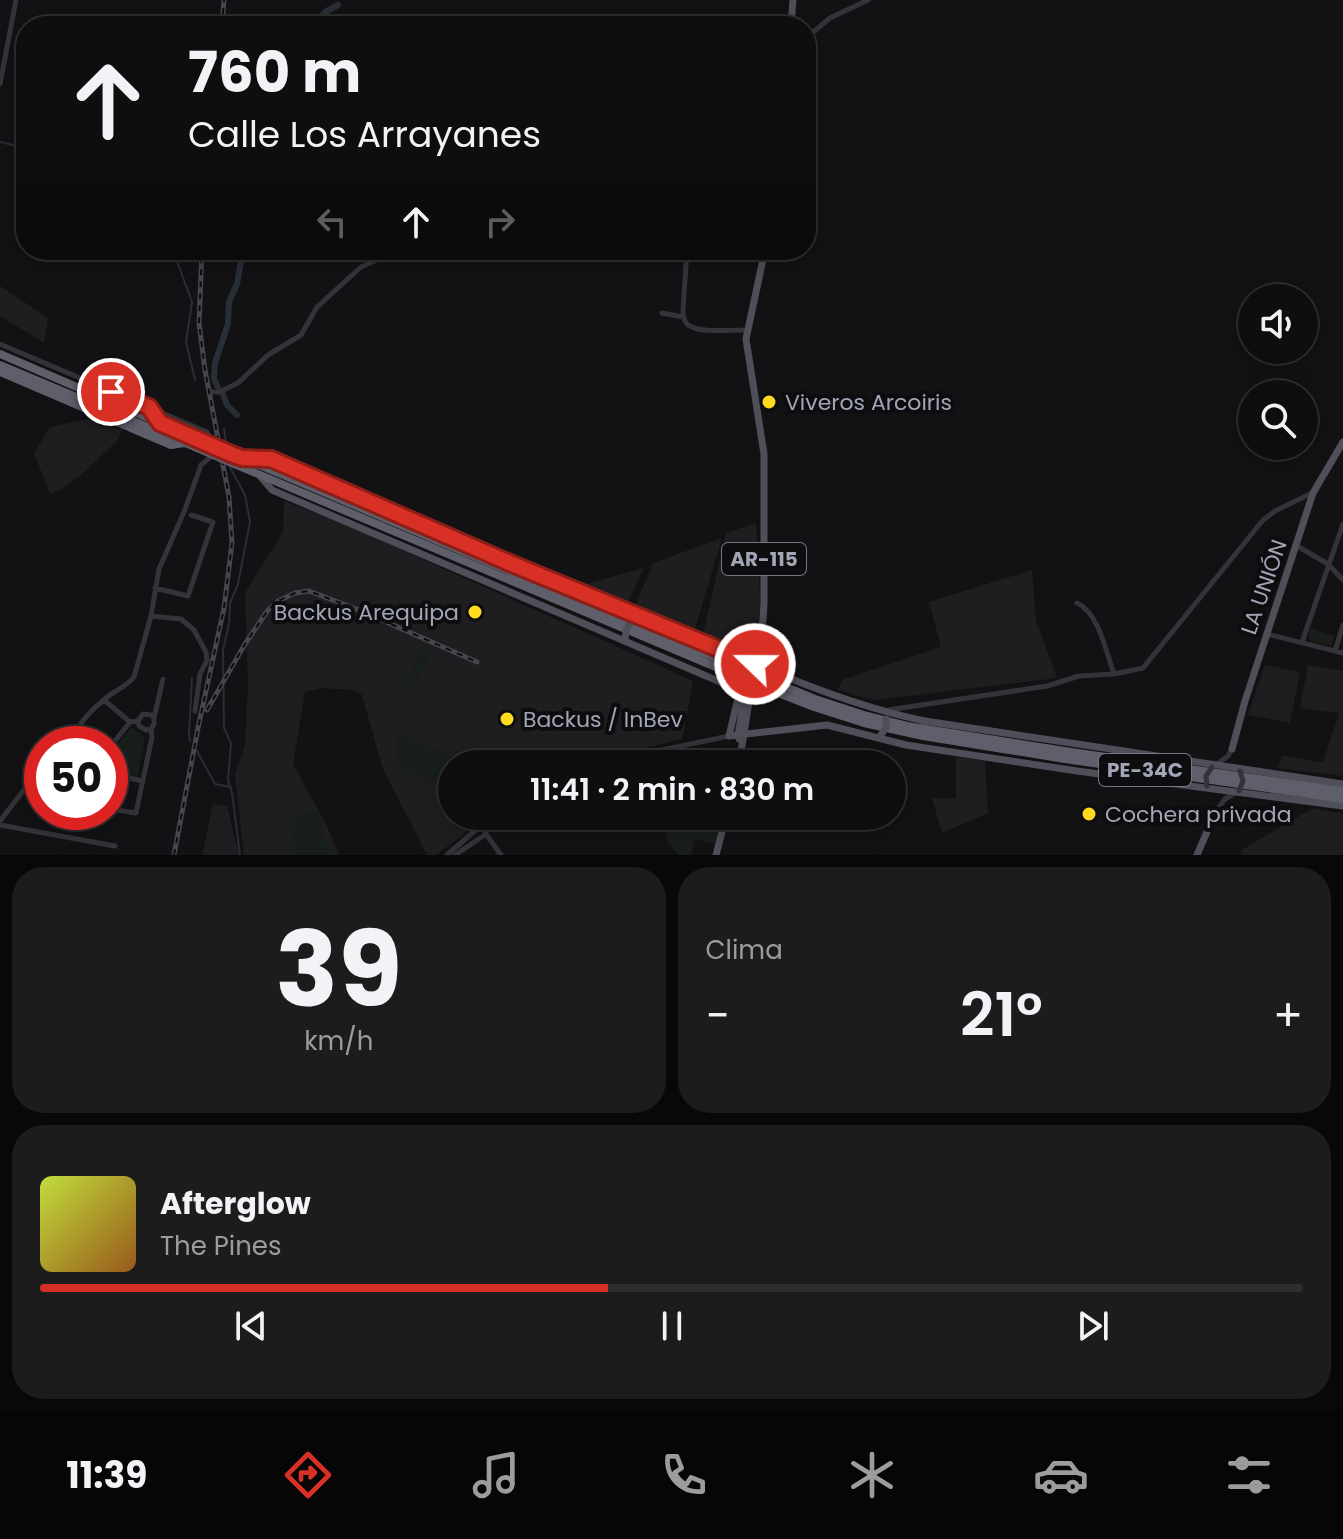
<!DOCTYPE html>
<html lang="es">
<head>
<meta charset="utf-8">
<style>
  body { margin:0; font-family:Poppins,sans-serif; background:#1c1c1d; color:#f1f3f6; height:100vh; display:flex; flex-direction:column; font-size:30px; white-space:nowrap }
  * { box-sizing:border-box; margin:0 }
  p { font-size:26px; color:#9b9c9e }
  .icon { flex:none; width:44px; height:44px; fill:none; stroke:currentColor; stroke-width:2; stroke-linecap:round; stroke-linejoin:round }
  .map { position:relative; height:855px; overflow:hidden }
  .sheet { display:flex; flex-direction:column; gap:12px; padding:12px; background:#080808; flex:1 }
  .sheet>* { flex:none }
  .top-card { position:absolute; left:16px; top:16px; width:800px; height:244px; border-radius:32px; box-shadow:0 4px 20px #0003,0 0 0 2px #2e2e2f; background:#0e0e0f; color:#f1f3f6; overflow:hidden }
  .fabs { position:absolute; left:1238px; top:284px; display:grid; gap:16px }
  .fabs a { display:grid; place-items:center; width:80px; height:80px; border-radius:50%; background:#0e0e0f; box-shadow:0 4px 20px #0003,0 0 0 2px #2e2e2f; font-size:40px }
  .speed { position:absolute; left:24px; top:726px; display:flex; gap:16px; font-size:40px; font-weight:700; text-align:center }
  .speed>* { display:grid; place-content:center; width:104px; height:104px; border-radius:50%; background:#0e0e0f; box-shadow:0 4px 20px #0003,0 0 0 2px #2e2e2f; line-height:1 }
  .speed .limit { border:12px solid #d22; background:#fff; color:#111 }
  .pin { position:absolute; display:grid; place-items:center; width:68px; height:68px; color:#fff; margin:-34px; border:4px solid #fff; border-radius:50%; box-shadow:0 2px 8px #0007 }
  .me { position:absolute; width:88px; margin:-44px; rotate:292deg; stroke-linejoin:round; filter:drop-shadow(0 0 6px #0008) }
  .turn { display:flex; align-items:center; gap:28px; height:168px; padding:0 40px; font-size:36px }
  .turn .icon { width:104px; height:104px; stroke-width:2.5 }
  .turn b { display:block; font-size:56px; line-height:68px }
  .lanes { display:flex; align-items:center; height:76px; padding:0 40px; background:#0003; justify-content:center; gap:40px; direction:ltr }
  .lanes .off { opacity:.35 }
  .big { font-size:60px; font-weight:600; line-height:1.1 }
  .sheet .card { flex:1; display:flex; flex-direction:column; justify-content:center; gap:12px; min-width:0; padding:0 28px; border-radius:32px; background:#1c1c1d }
  .sheet .dial { align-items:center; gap:0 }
  .dial b { font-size:104px; line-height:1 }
  .song { display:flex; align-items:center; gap:24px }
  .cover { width:96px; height:96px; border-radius:12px; background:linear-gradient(135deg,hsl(70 70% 55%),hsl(30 70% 35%)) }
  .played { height:8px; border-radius:4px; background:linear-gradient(90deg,#d93025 45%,#2e2e2f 45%) }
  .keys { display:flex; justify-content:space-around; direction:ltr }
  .heat { display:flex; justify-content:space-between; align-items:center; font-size:44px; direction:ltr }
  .sheet .tiles { flex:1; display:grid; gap:12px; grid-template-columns:1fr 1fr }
  .card:last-child { grid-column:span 2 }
  .trip { position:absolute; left:438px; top:750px; width:468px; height:80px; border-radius:40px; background:#0e0e0f; box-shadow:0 4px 20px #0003,0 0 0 2px #2e2e2f; font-weight:600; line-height:80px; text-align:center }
  .tabs { display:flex; height:128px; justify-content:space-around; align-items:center; background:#060606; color:#9b9c9e }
  .tabs .icon { width:56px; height:56px }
  .tabs .current { color:#d93025 }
  .tabs b { font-size:36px; color:#f1f3f6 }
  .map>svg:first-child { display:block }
  .built { fill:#1e1e21 }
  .green { fill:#181f1a }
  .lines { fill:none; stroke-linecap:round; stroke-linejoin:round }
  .stream { stroke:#272e38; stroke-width:2 }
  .canal { stroke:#272e38; stroke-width:6 }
  .minor { stroke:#333339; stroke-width:5 }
  .major { stroke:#4e4f58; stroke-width:7 }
  .highway { stroke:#5e5f6a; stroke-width:8 }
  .rail-casing { stroke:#45464e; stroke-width:5 }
  .rail { stroke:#0d0d0f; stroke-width:2; stroke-dasharray:6; stroke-linecap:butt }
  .minor-bridge { stroke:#333339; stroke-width:5 }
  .major-bridge { stroke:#4e4f58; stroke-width:7 }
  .highway-bridge { stroke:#5e5f6a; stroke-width:8 }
  .route-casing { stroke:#8d1f18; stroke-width:20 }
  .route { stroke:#d93025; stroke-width:14 }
  .poi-dot { fill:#ffdb1f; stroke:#0d0d0f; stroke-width:3 }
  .labels { text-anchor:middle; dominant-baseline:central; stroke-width:8; stroke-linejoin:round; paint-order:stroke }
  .shield { fill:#0d0d0f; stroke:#757784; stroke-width:2 }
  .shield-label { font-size:20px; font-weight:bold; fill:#a2a5b6 }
  .poi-label { font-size:22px; fill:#a2a5b6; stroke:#0d0d0f; text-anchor:start }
  .street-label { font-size:22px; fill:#a2a5b6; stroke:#0d0d0f }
</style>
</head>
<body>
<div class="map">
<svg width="1343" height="855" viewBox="0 0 1343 855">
  <rect width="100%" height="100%" fill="#121214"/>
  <path class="built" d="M 0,286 L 48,318 L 44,343 L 0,316 Z
    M 88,419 L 123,430 L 116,442 L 81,475 L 62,489 L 50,494 L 34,453 L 50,427 Z
    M 284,501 L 342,523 L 693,681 L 682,739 L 580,764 L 452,764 L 452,816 L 487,816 L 436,855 L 427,855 L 383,769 L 362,695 L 353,690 L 322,688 L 305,692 L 293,764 L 326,824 L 339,855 L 244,855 L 235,775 L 245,745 L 248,684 L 245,593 L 283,532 Z
    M 756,523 L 761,612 L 752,654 L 703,635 L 726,533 Z
    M 722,538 L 695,629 L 635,606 L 653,563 Z
    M 644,568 L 627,604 L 579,586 Z
    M 1032,570 L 1036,620 L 1057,678 L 873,700 L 838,690 L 842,680 L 941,647 L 929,602 Z
    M 1265,665 L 1300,672 L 1290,723 L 1248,715 Z
    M 1308,665 L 1343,671 L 1343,776 L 1278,768 L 1282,755 L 1323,763 L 1339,713 L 1300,708 Z
    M 956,757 L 985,761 L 988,813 L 942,833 L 932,798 L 956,798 Z
    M 213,804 L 227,806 L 239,855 L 202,855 Z
    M 1313,808 L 1343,814 L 1343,855 L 1242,855 L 1240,851 Z"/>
  <path class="green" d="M 1309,628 L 1335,636 L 1331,646 L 1309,640 Z
    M 421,643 L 434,648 L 419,678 L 406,689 L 399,685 L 403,674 L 411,673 Z
    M 131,727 L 145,738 L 138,776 L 110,770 L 110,753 Z
    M 400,733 L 468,763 L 468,764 L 452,764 L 452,790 L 405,771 C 395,762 394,745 400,733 Z
    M 317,810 L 330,855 L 297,855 L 287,819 Z
    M 669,816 L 721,816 L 715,844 L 695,839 L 691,855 L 679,855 C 662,837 665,841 669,816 Z"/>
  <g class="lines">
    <path class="stream" d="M 0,142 L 26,148
      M 173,250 L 192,302 L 186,342 L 195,380
      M 224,429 L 227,449
      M 230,467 L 245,495 L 250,522 L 238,584 L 230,603 L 229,624 L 223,650 L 224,728 L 231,743 L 228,780 L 232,793 L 240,855
      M 190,741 L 189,733 L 192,678
      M 197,751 L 215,784 L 231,787"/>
    <path class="canal" d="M 315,26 L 325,12 L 338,5
      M 218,387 L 214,379 L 215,363 L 228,324 L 229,302 L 237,284 L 243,250
      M 223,394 L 227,405 L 237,415"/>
    <path class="minor" d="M 806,38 L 830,18 L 868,0
      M 0,84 L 16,0
      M 687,250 L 683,310 C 683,317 684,324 692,327 C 704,333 733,330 747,330
      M 662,313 L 683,317
      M 0,344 L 207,432 L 213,446
      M 210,392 L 219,392 L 238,383 L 268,355 L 301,335 L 317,307 L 361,267 L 399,250
      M 1297,546 L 1328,564 L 1343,580
      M 155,588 L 188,596 L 213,522 L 191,515
      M 1077,603 C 1099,613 1106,652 1114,674
      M 151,616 L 181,619 L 194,630 L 206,652 L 207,660 L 200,674 L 195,711
      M 1267,634 L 1343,653
      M 1302,642 L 1343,524
      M 1335,651 L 1343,625
      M 104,700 L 130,722 L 138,721
      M 888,710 L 1047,686 L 1079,676 L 1114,674 L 1143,668 L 1263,520 L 1275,511 L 1312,493
      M 138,721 L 139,726 L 146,730 L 151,729 L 154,724 L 154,718 L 163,679
      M 138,721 L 143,714 L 151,715 L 154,718
      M 67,744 C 76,727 91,710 107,697 C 116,690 126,687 134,677 L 151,616 L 159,569 L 184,512 L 201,465 L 213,455
      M 110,747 L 130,722
      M 606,764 L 662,750 L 729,736
      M 1216,765 L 1228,756 L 1232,749
      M 110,773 L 142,781
      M 110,809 L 136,813 L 152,737 L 151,729
      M 1216,811 L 1225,799 L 1235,793
      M 0,821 L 33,778 L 42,771
      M 482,824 L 486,834 L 501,855
      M 0,825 L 115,846
      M 447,855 L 492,816
      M 455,855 L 486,834"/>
    <path class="major" d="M 791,26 L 793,0
      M 245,458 L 271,459 C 405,518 539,575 674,630 C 756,664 838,703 925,721 L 1343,784
      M 260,476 L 272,490 L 732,687 L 737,692 L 738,698 L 729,736 L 827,725 L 906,745 L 1077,771 L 1343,806
      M 755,664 L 763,620 L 764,604 L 764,454 L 746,339 L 765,250
      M 739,739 L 738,735 L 744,700
      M 1232,749 L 1245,701 L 1313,493 L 1343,442
      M 739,764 L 749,702
      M 716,855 L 726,816
      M 1197,855 L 1216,811"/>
    <path class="highway" d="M 0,354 L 197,439
      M 0,365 L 195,447
      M 0,372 L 171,445 L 184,443
      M 134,412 L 149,407 L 159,423
      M 231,454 L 267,468 L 638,626 L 815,699 L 867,716 L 907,726 L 1071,752 L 1343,791
      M 232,463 L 763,687 L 814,707 L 864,723 L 923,736 L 1065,759 L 1343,799"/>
    <g class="rail-casing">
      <path id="rail" d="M 222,26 L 224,0
        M 207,710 L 245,644 L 268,610 L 278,601 L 295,593 L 309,591 L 359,610 L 477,662
        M 174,855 L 198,728 L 224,608 L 232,543 L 229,497 L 205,370 L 199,323 L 202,250"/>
    </g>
    <use href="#rail" class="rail"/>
    <path class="minor-bridge" d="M 1207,786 L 1206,776 L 1212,767
      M 1239,791 L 1243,781 L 1240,771"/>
    <path class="major-bridge" d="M 625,638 L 627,628 L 633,619
      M 744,700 L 753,666
      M 749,702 L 756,673
      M 880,736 L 886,728 L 886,719"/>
    <path class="highway-bridge" d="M 197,439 L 231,454
      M 195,447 L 232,463"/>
  </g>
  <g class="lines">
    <g class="route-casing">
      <path id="route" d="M 111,392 L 149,407 L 160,423 L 231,454 L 242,458 L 271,459 L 512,564 L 755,664"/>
    </g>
    <use href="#route" class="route"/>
  </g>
  <g class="poi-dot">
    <circle cx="769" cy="402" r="8"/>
    <circle cx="475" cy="612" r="8"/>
    <circle cx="507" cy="719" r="8"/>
    <circle cx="1089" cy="814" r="8"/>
  </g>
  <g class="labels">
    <g class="shield">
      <rect x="722" y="543" width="84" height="32" rx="6"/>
      <rect x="1099" y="754" width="92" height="32" rx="6"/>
    </g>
    <g class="shield-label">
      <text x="764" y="559">AR-115</text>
      <text x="1145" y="770">PE-34C</text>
    </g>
    <g class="poi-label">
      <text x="785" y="402">Viveros Arcoiris</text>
      <text x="459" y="612" text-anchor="end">Backus Arequipa</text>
      <text x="523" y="719">Backus / InBev</text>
      <text x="1105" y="814">Cochera privada</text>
    </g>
    <g class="street-label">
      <text transform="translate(1264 587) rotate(-71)">LA UNIÓN</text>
    </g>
  </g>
</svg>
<div class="fabs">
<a><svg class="icon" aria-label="sound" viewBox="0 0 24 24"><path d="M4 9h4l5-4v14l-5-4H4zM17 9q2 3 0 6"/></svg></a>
<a><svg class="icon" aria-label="search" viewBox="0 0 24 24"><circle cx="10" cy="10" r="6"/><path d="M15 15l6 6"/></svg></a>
</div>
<div class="speed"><div class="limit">50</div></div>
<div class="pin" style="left:111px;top:392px;background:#d93025"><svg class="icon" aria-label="arrive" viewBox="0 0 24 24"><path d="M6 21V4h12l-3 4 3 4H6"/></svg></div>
<svg class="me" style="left:755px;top:664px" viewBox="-20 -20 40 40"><circle r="17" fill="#d93025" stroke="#fff" stroke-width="3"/><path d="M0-11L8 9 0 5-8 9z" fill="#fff"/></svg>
<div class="trip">11:41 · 2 min · 830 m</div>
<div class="top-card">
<div class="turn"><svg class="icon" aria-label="ahead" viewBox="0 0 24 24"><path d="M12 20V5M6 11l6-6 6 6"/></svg><div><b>760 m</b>Calle Los Arrayanes</div></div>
<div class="lanes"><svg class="icon off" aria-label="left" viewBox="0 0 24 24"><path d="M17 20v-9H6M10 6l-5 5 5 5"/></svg><svg class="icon" aria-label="ahead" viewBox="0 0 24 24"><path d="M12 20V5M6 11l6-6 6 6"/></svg><svg class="icon off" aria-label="right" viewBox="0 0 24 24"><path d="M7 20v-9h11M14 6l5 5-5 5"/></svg></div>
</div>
</div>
<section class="sheet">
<div class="tiles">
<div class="card dial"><b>39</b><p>km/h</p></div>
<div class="card"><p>Clima</p>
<div class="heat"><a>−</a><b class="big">21°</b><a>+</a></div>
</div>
<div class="card">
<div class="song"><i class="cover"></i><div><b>Afterglow</b><p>The Pines</p></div></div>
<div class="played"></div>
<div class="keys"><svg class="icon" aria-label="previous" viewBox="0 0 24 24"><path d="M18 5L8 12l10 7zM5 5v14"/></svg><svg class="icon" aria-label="pause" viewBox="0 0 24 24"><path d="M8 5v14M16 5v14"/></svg><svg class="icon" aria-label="next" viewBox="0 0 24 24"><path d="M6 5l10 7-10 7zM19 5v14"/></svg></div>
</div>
</div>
</section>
<nav class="tabs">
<b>11:39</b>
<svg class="icon current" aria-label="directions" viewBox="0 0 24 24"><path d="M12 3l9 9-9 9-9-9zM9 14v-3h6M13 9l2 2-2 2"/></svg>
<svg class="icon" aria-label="music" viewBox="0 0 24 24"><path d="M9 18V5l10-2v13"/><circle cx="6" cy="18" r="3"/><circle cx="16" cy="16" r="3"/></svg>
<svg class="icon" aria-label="phone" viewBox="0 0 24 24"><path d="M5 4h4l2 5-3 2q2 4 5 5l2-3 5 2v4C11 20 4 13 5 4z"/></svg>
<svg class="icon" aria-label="climate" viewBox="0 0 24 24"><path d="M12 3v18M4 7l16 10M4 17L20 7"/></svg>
<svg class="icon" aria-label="car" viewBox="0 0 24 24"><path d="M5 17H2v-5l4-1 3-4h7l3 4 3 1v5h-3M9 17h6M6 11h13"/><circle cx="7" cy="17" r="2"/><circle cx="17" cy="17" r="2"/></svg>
<svg class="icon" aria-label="filters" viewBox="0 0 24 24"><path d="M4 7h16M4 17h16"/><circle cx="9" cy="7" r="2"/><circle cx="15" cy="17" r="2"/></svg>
</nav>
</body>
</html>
